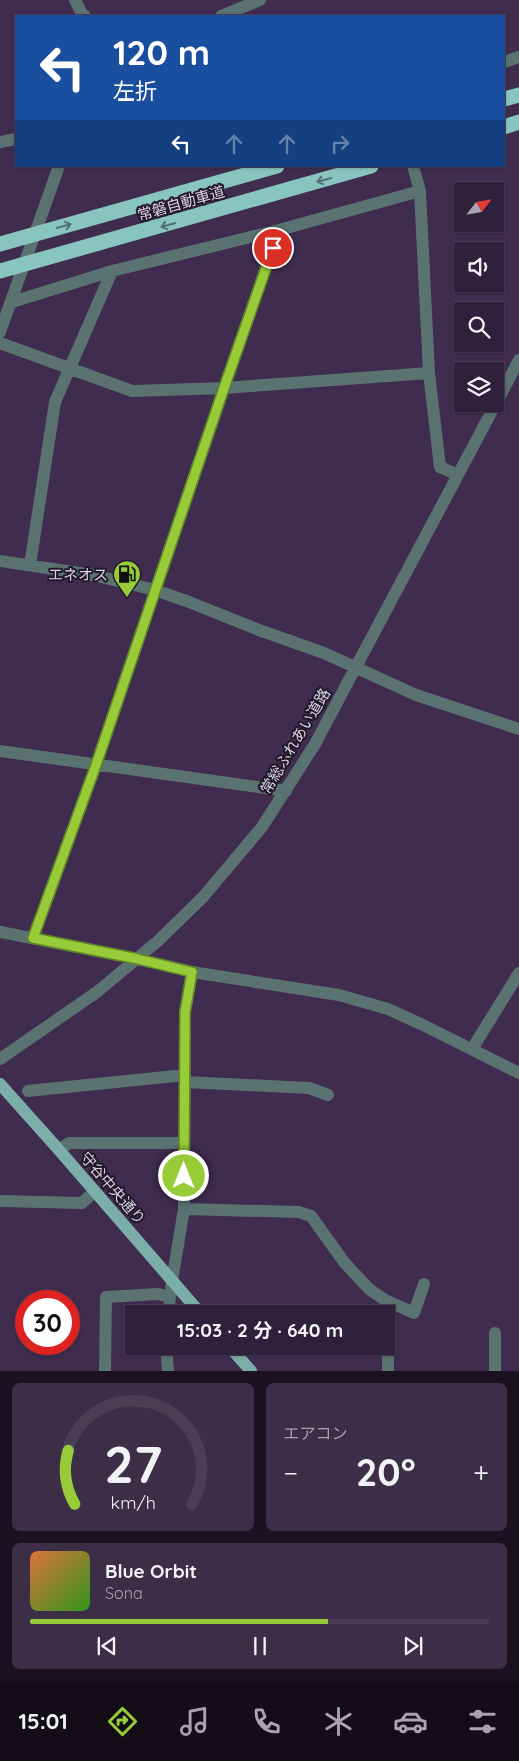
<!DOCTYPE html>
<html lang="ja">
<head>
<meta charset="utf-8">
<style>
  body { margin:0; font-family:Quicksand,"Noto Sans JP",sans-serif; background:#3b2e46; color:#f1f3f6; height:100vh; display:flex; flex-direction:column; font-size:19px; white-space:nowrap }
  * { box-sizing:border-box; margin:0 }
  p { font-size:16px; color:#a7a3af }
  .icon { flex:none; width:28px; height:28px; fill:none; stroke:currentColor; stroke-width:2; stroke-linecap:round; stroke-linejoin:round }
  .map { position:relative; height:1371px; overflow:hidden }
  .drawer { display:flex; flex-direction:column; gap:12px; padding:12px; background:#1a1220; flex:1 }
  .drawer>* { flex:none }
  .top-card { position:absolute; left:15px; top:15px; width:490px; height:152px; border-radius:0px; box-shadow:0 1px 4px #0004,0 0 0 1px #4a3e55; background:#1a4fa0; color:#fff; overflow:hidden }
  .needle { width:32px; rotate:59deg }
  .fabs { position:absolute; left:454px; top:182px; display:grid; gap:10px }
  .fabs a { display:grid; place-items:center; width:50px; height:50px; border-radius:0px; background:#2f213b; box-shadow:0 1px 4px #0004,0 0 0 1px #4a3e55; font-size:25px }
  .speed { position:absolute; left:15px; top:1290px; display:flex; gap:10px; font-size:25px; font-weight:700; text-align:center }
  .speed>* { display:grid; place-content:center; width:65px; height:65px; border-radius:50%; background:#2f213b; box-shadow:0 1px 4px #0004,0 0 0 1px #4a3e55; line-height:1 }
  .speed .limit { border:8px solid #d22; background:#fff; color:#111 }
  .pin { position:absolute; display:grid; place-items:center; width:42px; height:42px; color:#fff; margin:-21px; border:2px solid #fff; border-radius:50%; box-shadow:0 1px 5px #0007 }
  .me { position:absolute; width:55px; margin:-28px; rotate:0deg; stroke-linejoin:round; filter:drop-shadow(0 0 4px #0008) }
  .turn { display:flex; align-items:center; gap:18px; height:105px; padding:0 15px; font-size:22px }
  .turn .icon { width:65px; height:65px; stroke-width:2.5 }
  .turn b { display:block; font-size:35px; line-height:42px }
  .lanes { display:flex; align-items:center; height:48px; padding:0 15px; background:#0003; justify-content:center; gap:25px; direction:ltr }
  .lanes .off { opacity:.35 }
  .big { font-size:38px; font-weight:700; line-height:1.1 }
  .drawer .widget { flex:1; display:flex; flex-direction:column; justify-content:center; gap:8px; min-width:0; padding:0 18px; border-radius:8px; background:#3b2e46 }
  .drawer .dial { align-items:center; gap:0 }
  .dial svg { height:130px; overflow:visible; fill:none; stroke:#4a3e55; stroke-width:7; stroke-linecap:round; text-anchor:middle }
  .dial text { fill:#f1f3f6; stroke:none }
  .song { display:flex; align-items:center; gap:15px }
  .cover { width:60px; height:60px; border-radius:8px; background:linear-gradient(135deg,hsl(20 70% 55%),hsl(110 70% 35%)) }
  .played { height:5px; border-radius:2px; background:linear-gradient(90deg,#97cc38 65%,#4a3e55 65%) }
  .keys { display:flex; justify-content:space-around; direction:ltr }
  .heat { display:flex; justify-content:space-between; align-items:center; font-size:28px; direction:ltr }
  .drawer .tiles { flex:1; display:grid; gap:12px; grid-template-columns:1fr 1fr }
  .widget:last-child { grid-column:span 2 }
  .trip { position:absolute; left:125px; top:1305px; width:270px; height:50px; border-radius:0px; background:#2f213b; box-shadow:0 1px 4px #0004,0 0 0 1px #4a3e55; font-weight:700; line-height:50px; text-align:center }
  .tab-bar { display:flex; height:80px; justify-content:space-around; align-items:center; background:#130d18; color:#a7a3af }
  .tab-bar .icon { width:35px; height:35px }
  .tab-bar .active { color:#97cc38 }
  .tab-bar b { font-size:22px; color:#f1f3f6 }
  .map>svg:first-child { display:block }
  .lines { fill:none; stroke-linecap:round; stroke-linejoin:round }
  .minor { stroke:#5a7270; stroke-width:12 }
  .major { stroke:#7baea8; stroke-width:12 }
  .highway { stroke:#88c5be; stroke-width:15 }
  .oneway { stroke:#546f74 }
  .route-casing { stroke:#628524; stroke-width:12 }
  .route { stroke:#97cc38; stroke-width:9 }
  .labels { text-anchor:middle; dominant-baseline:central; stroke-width:4; stroke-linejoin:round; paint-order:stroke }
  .street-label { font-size:15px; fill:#ddd2e8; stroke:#211929 }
  .poi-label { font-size:15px; fill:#ddd2e8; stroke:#211929; text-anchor:end }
</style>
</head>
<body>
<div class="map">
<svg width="519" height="1371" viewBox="0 0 519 1371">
  <rect width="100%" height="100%" fill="#3f2c4f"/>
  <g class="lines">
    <path class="minor" d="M 75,0 L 83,16 L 85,16
      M 221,16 L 260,0
      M 504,62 L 519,57
      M 0,142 L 16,139
      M 413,166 L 420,191 L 429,373 L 440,467 L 458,475
      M 12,302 L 112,271 L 279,230 L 420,191
      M 0,332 L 59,166
      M 0,343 L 132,391 L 224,388 L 429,373
      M 0,561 L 93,575 L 155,590 L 189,602 L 259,630 L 324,653 L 416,695 L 519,729
      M 30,565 L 55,402 L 112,271
      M 0,751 L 286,791
      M 0,932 L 138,959 L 192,972 L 339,995 L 388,1009 L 423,1025 L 519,1073
      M 33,938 L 96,765 L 224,388 L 279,230
      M 472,1049 L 519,973
      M 0,1059 L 97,992 L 158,941 L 203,897 L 262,827 L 315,744 L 519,360
      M 185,1082 L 309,1088 L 328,1095
      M 28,1091 L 185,1075
      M 59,1150 L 69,1143 L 184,1143
      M 0,1201 L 82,1203 L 95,1191
      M 184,1209 L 299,1212 L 311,1216 L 344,1262 L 369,1289 L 385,1300 L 414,1313 L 424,1284
      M 168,1314 L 172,1281 L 184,1209 L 185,1012 L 192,972
      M 495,1333 L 495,1371
      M 166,1346 L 168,1371
      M 105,1371 L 106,1297 L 158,1294 L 170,1297
      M 388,1371 L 388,1302"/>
    <path class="major" d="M 0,1084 L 59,1150 L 201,1314
      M 229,1346 L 251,1371"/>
    <path class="highway" d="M 504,99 L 519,95
      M 504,127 L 519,122
      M 0,244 L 277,166
      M 0,271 L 371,166"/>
  </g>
  <defs><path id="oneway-shaft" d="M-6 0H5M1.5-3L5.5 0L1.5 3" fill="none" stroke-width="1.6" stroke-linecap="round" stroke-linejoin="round" transform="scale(1.25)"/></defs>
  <g class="oneway">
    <use href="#oneway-shaft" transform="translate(324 180) rotate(164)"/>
    <use href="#oneway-shaft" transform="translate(168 225) rotate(164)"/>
    <use href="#oneway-shaft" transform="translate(64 226) rotate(-16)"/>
  </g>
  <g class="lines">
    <g class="route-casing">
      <path id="route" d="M 184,1176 L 185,1012 L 192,972 L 138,959 L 33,938 L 96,765 L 224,388 L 273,248"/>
    </g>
    <use href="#route" class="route"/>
  </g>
  <defs>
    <g id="fuel-pin" transform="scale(1.4375)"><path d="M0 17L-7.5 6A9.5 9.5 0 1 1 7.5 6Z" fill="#97cc38" stroke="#211929"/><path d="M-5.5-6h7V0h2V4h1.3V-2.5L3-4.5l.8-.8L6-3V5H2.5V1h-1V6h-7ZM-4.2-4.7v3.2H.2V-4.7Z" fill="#111"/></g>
  </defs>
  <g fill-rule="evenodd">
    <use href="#fuel-pin" x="127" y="574"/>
  </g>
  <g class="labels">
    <g class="street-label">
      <text transform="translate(181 203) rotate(-16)">常磐自動車道</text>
      <text transform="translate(295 741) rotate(-59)">常総ふれあい道路</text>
      <text transform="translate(113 1188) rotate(49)">守谷中央通り</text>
    </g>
    <g class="poi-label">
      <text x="108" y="574">エネオス</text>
    </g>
  </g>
</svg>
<div class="fabs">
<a><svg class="needle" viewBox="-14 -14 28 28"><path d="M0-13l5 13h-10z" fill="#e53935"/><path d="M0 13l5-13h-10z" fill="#a7a3af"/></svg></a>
<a><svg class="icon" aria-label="sound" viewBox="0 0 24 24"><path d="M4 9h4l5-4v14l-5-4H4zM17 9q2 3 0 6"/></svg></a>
<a><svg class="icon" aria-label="search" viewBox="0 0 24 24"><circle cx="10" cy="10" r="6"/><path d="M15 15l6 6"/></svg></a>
<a><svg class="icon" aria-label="layers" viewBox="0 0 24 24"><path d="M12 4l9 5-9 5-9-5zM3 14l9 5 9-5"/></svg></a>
</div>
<div class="speed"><div class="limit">30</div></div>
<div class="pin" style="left:273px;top:248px;background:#d93025"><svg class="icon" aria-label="arrive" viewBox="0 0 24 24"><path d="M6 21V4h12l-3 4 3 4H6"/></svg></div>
<svg class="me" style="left:184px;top:1176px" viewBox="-20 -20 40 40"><circle r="17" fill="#97cc38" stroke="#fff" stroke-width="3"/><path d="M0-11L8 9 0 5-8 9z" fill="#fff"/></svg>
<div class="trip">15:03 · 2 分 · 640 m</div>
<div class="top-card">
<div class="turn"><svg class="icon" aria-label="left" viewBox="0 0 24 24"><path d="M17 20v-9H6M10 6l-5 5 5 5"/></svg><div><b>120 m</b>左折</div></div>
<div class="lanes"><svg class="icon" aria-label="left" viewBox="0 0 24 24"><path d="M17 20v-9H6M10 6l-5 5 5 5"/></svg><svg class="icon off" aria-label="ahead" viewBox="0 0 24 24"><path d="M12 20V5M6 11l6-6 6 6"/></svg><svg class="icon off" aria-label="ahead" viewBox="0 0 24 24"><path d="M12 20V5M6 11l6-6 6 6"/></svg><svg class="icon off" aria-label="right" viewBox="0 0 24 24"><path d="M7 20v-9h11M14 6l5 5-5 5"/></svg></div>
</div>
</div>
<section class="drawer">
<div class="tiles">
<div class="widget dial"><svg viewBox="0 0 100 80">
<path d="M14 69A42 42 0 1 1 86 69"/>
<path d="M14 69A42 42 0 0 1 10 36" stroke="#97cc38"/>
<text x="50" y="56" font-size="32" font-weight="700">27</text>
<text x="50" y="72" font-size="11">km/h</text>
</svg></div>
<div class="widget"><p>エアコン</p>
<div class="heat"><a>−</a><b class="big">20°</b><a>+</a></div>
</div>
<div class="widget">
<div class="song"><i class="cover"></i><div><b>Blue Orbit</b><p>Sona</p></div></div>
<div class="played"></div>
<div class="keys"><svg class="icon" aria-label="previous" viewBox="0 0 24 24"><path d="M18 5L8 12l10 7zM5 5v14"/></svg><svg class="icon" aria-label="pause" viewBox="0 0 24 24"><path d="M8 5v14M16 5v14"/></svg><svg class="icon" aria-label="next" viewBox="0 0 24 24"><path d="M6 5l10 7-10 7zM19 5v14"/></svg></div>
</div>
</div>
</section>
<nav class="tab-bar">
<b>15:01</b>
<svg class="icon active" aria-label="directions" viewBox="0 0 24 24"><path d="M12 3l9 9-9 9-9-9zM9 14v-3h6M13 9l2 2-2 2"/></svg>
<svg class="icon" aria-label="music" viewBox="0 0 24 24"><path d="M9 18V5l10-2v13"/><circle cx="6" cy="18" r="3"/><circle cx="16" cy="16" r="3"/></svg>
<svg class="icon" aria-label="phone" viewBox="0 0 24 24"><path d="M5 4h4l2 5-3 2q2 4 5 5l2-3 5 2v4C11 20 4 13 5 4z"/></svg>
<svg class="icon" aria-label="climate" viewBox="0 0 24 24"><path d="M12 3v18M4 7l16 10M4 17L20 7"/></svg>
<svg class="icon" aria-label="car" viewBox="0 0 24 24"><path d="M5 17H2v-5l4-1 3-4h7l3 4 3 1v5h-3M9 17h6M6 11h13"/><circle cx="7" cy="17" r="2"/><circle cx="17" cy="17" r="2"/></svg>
<svg class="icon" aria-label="filters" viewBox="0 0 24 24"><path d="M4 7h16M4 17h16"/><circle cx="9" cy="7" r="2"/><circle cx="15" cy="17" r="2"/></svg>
</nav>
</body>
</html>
